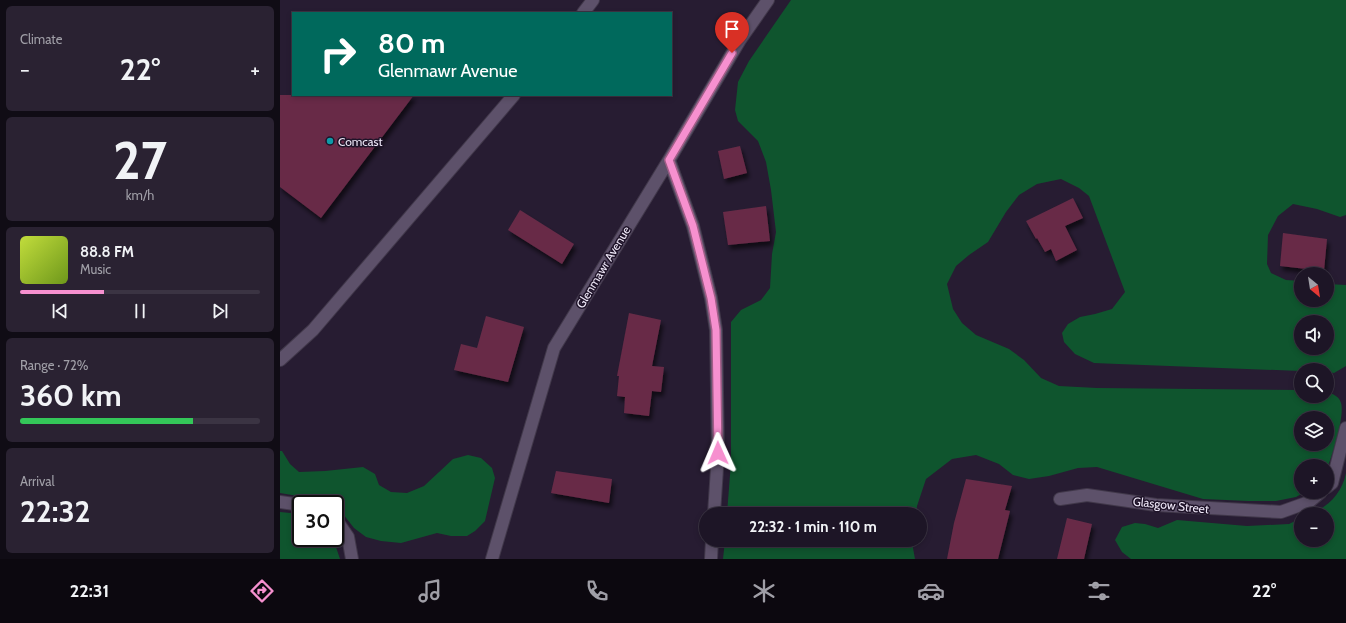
<!DOCTYPE html>
<html lang="en">
<head>
<meta charset="utf-8">
<style>
  body { margin:0; font-family:Cabin,sans-serif; background:#2a2232; color:#f1f3f6; height:100vh; display:flex; flex-direction:column; font-size:15px; white-space:nowrap }
  * { box-sizing:border-box; margin:0 }
  p { font-size:13px; color:#a09fa7 }
  .icon { flex:none; width:22px; height:22px; fill:none; stroke:currentColor; stroke-width:2; stroke-linecap:round; stroke-linejoin:round }
  .map { position:relative; flex:1; overflow:hidden }
  .sheet { display:flex; flex-direction:column; gap:6px; padding:6px; background:#100c15; width:280px }
  .sheet>* { flex:none }
  .banner { position:absolute; left:12px; top:12px; width:380px; height:84px; border-radius:0px; box-shadow:0 2px 6px #0003,0 0 0 1px #3b3443; background:#00695c; color:#fff; overflow:hidden }
  .needle { width:26px; rotate:150deg }
  .buttons { position:absolute; left:1014px; top:267px; display:grid; gap:8px }
  .buttons a { display:grid; place-items:center; width:40px; height:40px; border-radius:50%; background:#1d1526; box-shadow:0 2px 6px #0003,0 0 0 1px #3b3443; font-size:20px }
  .speed { position:absolute; left:12px; top:495px; display:flex; gap:8px; font-size:20px; font-weight:700; text-align:center }
  .speed>* { display:grid; place-content:center; width:52px; height:52px; border-radius:50%; background:#1d1526; box-shadow:0 2px 6px #0003,0 0 0 1px #3b3443; line-height:1 }
  .speed .limit { border:2px solid #111; border-radius:6px; background:#fff; color:#111 }
  .pin { position:absolute; display:grid; place-items:center; width:34px; height:34px; color:#fff; margin:-41px -17px; border-radius:50% 50% 50% 0; rotate:-45deg; box-shadow:0 0 4px #0007 }
  .pin .icon { rotate:45deg }
  .me { position:absolute; width:44px; margin:-22px; rotate:359deg; stroke-linejoin:round; filter:drop-shadow(0 0 3px #0008) }
  .turn { display:flex; align-items:center; gap:14px; height:84px; padding:0 20px; font-size:18px }
  .turn .icon { width:52px; height:52px; stroke-width:2.5 }
  .turn b { display:block; font-size:28px; line-height:34px }
  .big { font-size:30px; font-weight:800; line-height:1.1 }
  .sheet .widget { flex:1; display:flex; flex-direction:column; justify-content:center; gap:6px; min-width:0; padding:0 14px; border-radius:6px; background:#2a2232 }
  .sheet .dial { align-items:center; gap:0 }
  .dial b { font-size:52px; line-height:1 }
  .song { display:flex; align-items:center; gap:12px }
  .cover { width:48px; height:48px; border-radius:6px; background:linear-gradient(135deg,hsl(70 70% 55%),hsl(80 70% 35%)) }
  .played { height:4px; border-radius:2px; background:linear-gradient(90deg,#f690cf 35%,#3b3443 35%) }
  .keys { display:flex; justify-content:space-around; direction:ltr }
  .heat { display:flex; justify-content:space-between; align-items:center; font-size:22px; direction:ltr }
  .charge { height:6px; border-radius:3px; background:linear-gradient(90deg,#34c759 72%,#3b3443 0) }
  .trip { position:absolute; left:419px; top:507px; width:228px; height:40px; border-radius:20px; background:#1d1526; box-shadow:0 2px 6px #0003,0 0 0 1px #3b3443; font-weight:800; line-height:40px; text-align:center }
  .tab-bar { display:flex; height:64px; justify-content:space-around; align-items:center; background:#0c080f; color:#a09fa7 }
  .tab-bar .icon { width:28px; height:28px }
  .tab-bar .on { color:#f690cf }
  .tab-bar b { font-size:18px; color:#f1f3f6 }
  main { display:flex; flex:1; min-height:0 }
  .map>svg:first-child { display:block }
  .forest { fill:#0f552e; fill-rule:evenodd }
  .building { fill:#672b47; filter:url(#shadow) }
  .lines { fill:none; stroke-linecap:round; stroke-linejoin:round }
  .minor-casing { stroke:#41384a; stroke-width:14 }
  .minor { stroke:#5d516a; stroke-width:12 }
  .route-casing { stroke:#a05e87; stroke-width:10 }
  .route { stroke:#f690cf; stroke-width:7 }
  .culture-dot { fill:#0f9aa8; stroke:#1e1328; stroke-width:1.5 }
  .labels { text-anchor:middle; dominant-baseline:central; stroke-width:3; stroke-linejoin:round; paint-order:stroke }
  .poi-label { font-size:12px; fill:#efe8f8; stroke:#1e1328; text-anchor:start }
  .street-label { font-size:12px; fill:#efe8f8; stroke:#1e1328 }
</style>
</head>
<body>
<main>
<section class="sheet">
<div class="widget"><p>Climate</p>
<div class="heat"><a>−</a><b class="big">22°</b><a>+</a></div>
</div>
<div class="widget dial"><b>27</b><p>km/h</p></div>
<div class="widget">
<div class="song"><i class="cover"></i><div><b>88.8 FM</b><p>Music</p></div></div>
<div class="played"></div>
<div class="keys"><svg class="icon" aria-label="previous" viewBox="0 0 24 24"><path d="M18 5L8 12l10 7zM5 5v14"/></svg><svg class="icon" aria-label="pause" viewBox="0 0 24 24"><path d="M8 5v14M16 5v14"/></svg><svg class="icon" aria-label="next" viewBox="0 0 24 24"><path d="M6 5l10 7-10 7zM19 5v14"/></svg></div>
</div>
<div class="widget"><p>Range · 72%</p><b class="big">360 km</b><div class="charge"></div></div>
<div class="widget"><p>Arrival</p><b class="big">22:32</b></div>
</section>
<div class="map">
<svg width="1066" height="559" viewBox="0 0 1066 559">
  <defs>
    <filter id="shadow"><feDropShadow dx="2.5" dy="4.5" stdDeviation="2" flood-color="#0009"/></filter>
  </defs>
  <rect width="100%" height="100%" fill="#271c32"/>
  <path class="forest" d="M 511,0 L 1066,0 L 1066,215 L 1060,217 L 1037,209 L 1013,204 L 998,216 L 988,235 L 987,264 L 991,273 L 1006,280 L 1021,281 L 1021,300 L 1047,300 L 1047,284 L 1066,285 L 1066,366 L 1054,373 L 1047,372 L 1047,370 L 1021,370 L 1021,371 L 838,364 L 814,363 L 795,354 L 784,342 L 782,333 L 788,324 L 800,317 L 815,314 L 832,309 L 845,292 L 809,196 L 799,188 L 781,179 L 757,184 L 739,195 L 726,212 L 708,242 L 689,255 L 676,266 L 667,284 L 673,309 L 682,323 L 696,335 L 729,349 L 744,360 L 761,378 L 779,386 L 817,388 L 1021,390 L 1021,396 L 1047,396 L 1047,392 C 1053,394 1059,396 1061,403 C 1065,416 1052,456 1047,469 L 1047,466 L 1021,466 L 1021,492 L 1025,492 L 1016,497 L 996,501 L 968,501 L 923,499 L 817,467 L 798,468 L 769,476 L 749,479 L 733,475 L 719,464 L 696,455 L 672,459 L 646,479 L 637,506 L 636,514 L 447,514 L 451,462 L 451,322 L 461,310 L 481,300 L 490,288 L 492,254 L 496,232 L 491,190 L 486,162 L 478,141 L 458,121 L 455,110 L 458,82 L 469,61 ZM 1021,322 L 1047,322 L 1047,348 L 1021,348 ZM 1021,418 L 1047,418 L 1047,444 L 1021,444 Z
    M 0,451 L 2,451 L 10,464 L 19,472 L 45,471 L 83,467 L 95,474 L 99,485 L 111,492 L 127,493 L 144,486 L 173,459 L 188,455 L 201,458 L 212,468 L 215,478 L 205,521 L 195,531 L 187,536 L 171,536 L 157,533 L 121,543 L 101,541 L 86,537 L 74,528 L 63,514 L 55,509 L 55,504 C 46,504 39,500 30,498 C 20,496 10,495 0,493 Z
    M 1066,473 L 1066,559 L 851,559 L 842,552 L 835,540 L 842,527 L 855,523 L 865,524 L 878,528 L 897,520 L 967,526 L 1009,524 L 1021,518 L 1021,540 L 1047,540 L 1047,514 L 1031,514 C 1049,506 1062,493 1066,473 Z
    M 0,512 L 21,514 L 21,538 L 53,538 L 60,559 L 0,559 Z
    M 445,540 L 633,540 L 633,548 L 635,559 L 443,559 Z"/>
  <path class="building" d="M 0,95 L 134,95 L 41,218 L 0,187 Z
    M 460,146 L 467,173 L 444,179 L 438,151 Z
    M 793,198 L 803,218 L 785,226 L 797,250 L 776,261 L 771,249 L 765,252 L 757,238 L 756,239 L 746,221 Z
    M 486,206 L 490,241 L 448,245 L 443,212 Z
    M 240,210 L 294,244 L 282,264 L 228,230 Z
    M 1003,233 L 1047,239 L 1044,271 L 1000,266 Z
    M 349,313 L 381,320 L 372,366 L 384,367 L 381,392 L 372,391 L 369,416 L 344,413 L 345,397 L 337,396 L 339,376 L 337,376 Z
    M 206,316 L 244,327 L 228,382 L 174,370 L 181,344 L 197,348 Z
    M 276,471 L 332,479 L 329,503 L 271,493 Z
    M 686,479 L 732,486 L 725,510 L 730,511 L 718,559 L 667,559 L 674,523 Z
    M 787,518 L 812,524 L 804,559 L 777,559 Z"/>
  <g class="lines">
    <g class="minor-casing">
      <path id="minor" d="M 303,13 L 313,0
        M 389,160 L 413,226 L 431,298 L 436,330 L 438,453 L 434,514
        M 0,360 L 33,330 L 234,95
        M 1047,487 L 1052,483 L 1066,428
        M 780,499 L 807,495 L 876,505 L 1001,512 L 1029,502 L 1041,492
        M 0,502 L 21,505
        M 55,518 L 68,537 L 72,559
        M 212,559 L 274,348 L 389,160 L 460,40 L 488,0
        M 431,559 L 432,540"/>
    </g>
    <use href="#minor" class="minor"/>
  </g>
  <g class="lines">
    <g class="route-casing">
      <path id="route" d="M 438,453 L 436,330 L 431,298 L 413,226 L 389,160 L 452,53"/>
    </g>
    <use href="#route" class="route"/>
  </g>
  <circle class="culture-dot" cx="50" cy="141" r="4"/>
  <g class="labels">
    <g class="poi-label">
      <text x="58" y="141">Comcast</text>
    </g>
    <g class="street-label">
      <text transform="translate(323 267) rotate(-59)">Glenmawr Avenue</text>
      <text transform="translate(891 505) rotate(6)">Glasgow Street</text>
    </g>
  </g>
</svg>
<div class="buttons">
<a><svg class="needle" viewBox="-14 -14 28 28"><path d="M0-13l5 13h-10z" fill="#e53935"/><path d="M0 13l5-13h-10z" fill="#a09fa7"/></svg></a>
<a><svg class="icon" aria-label="sound" viewBox="0 0 24 24"><path d="M4 9h4l5-4v14l-5-4H4zM17 9q2 3 0 6"/></svg></a>
<a><svg class="icon" aria-label="search" viewBox="0 0 24 24"><circle cx="10" cy="10" r="6"/><path d="M15 15l6 6"/></svg></a>
<a><svg class="icon" aria-label="layers" viewBox="0 0 24 24"><path d="M12 4l9 5-9 5-9-5zM3 14l9 5 9-5"/></svg></a>
<a>+</a>
<a>−</a>
</div>
<div class="speed"><div class="limit">30</div></div>
<div class="pin" style="left:452px;top:53px;background:#d93025"><svg class="icon" aria-label="arrive" viewBox="0 0 24 24"><path d="M6 21V4h12l-3 4 3 4H6"/></svg></div>
<svg class="me" style="left:438px;top:453px" viewBox="-20 -20 40 40"><path d="M0-17L14 15 0 8-14 15z" fill="#f690cf" stroke="#fff" stroke-width="4"/></svg>
<div class="trip">22:32 · 1 min · 110 m</div>
<div class="banner">
<div class="turn"><svg class="icon" aria-label="right" viewBox="0 0 24 24"><path d="M7 20v-9h11M14 6l5 5-5 5"/></svg><div><b>80 m</b>Glenmawr Avenue</div></div>
</div>
</div>
</main>
<nav class="tab-bar">
<b>22:31</b>
<svg class="icon on" aria-label="directions" viewBox="0 0 24 24"><path d="M12 3l9 9-9 9-9-9zM9 14v-3h6M13 9l2 2-2 2"/></svg>
<svg class="icon" aria-label="music" viewBox="0 0 24 24"><path d="M9 18V5l10-2v13"/><circle cx="6" cy="18" r="3"/><circle cx="16" cy="16" r="3"/></svg>
<svg class="icon" aria-label="phone" viewBox="0 0 24 24"><path d="M5 4h4l2 5-3 2q2 4 5 5l2-3 5 2v4C11 20 4 13 5 4z"/></svg>
<svg class="icon" aria-label="climate" viewBox="0 0 24 24"><path d="M12 3v18M4 7l16 10M4 17L20 7"/></svg>
<svg class="icon" aria-label="car" viewBox="0 0 24 24"><path d="M5 17H2v-5l4-1 3-4h7l3 4 3 1v5h-3M9 17h6M6 11h13"/><circle cx="7" cy="17" r="2"/><circle cx="17" cy="17" r="2"/></svg>
<svg class="icon" aria-label="filters" viewBox="0 0 24 24"><path d="M4 7h16M4 17h16"/><circle cx="9" cy="7" r="2"/><circle cx="15" cy="17" r="2"/></svg>
<b>22°</b>
</nav>
</body>
</html>
